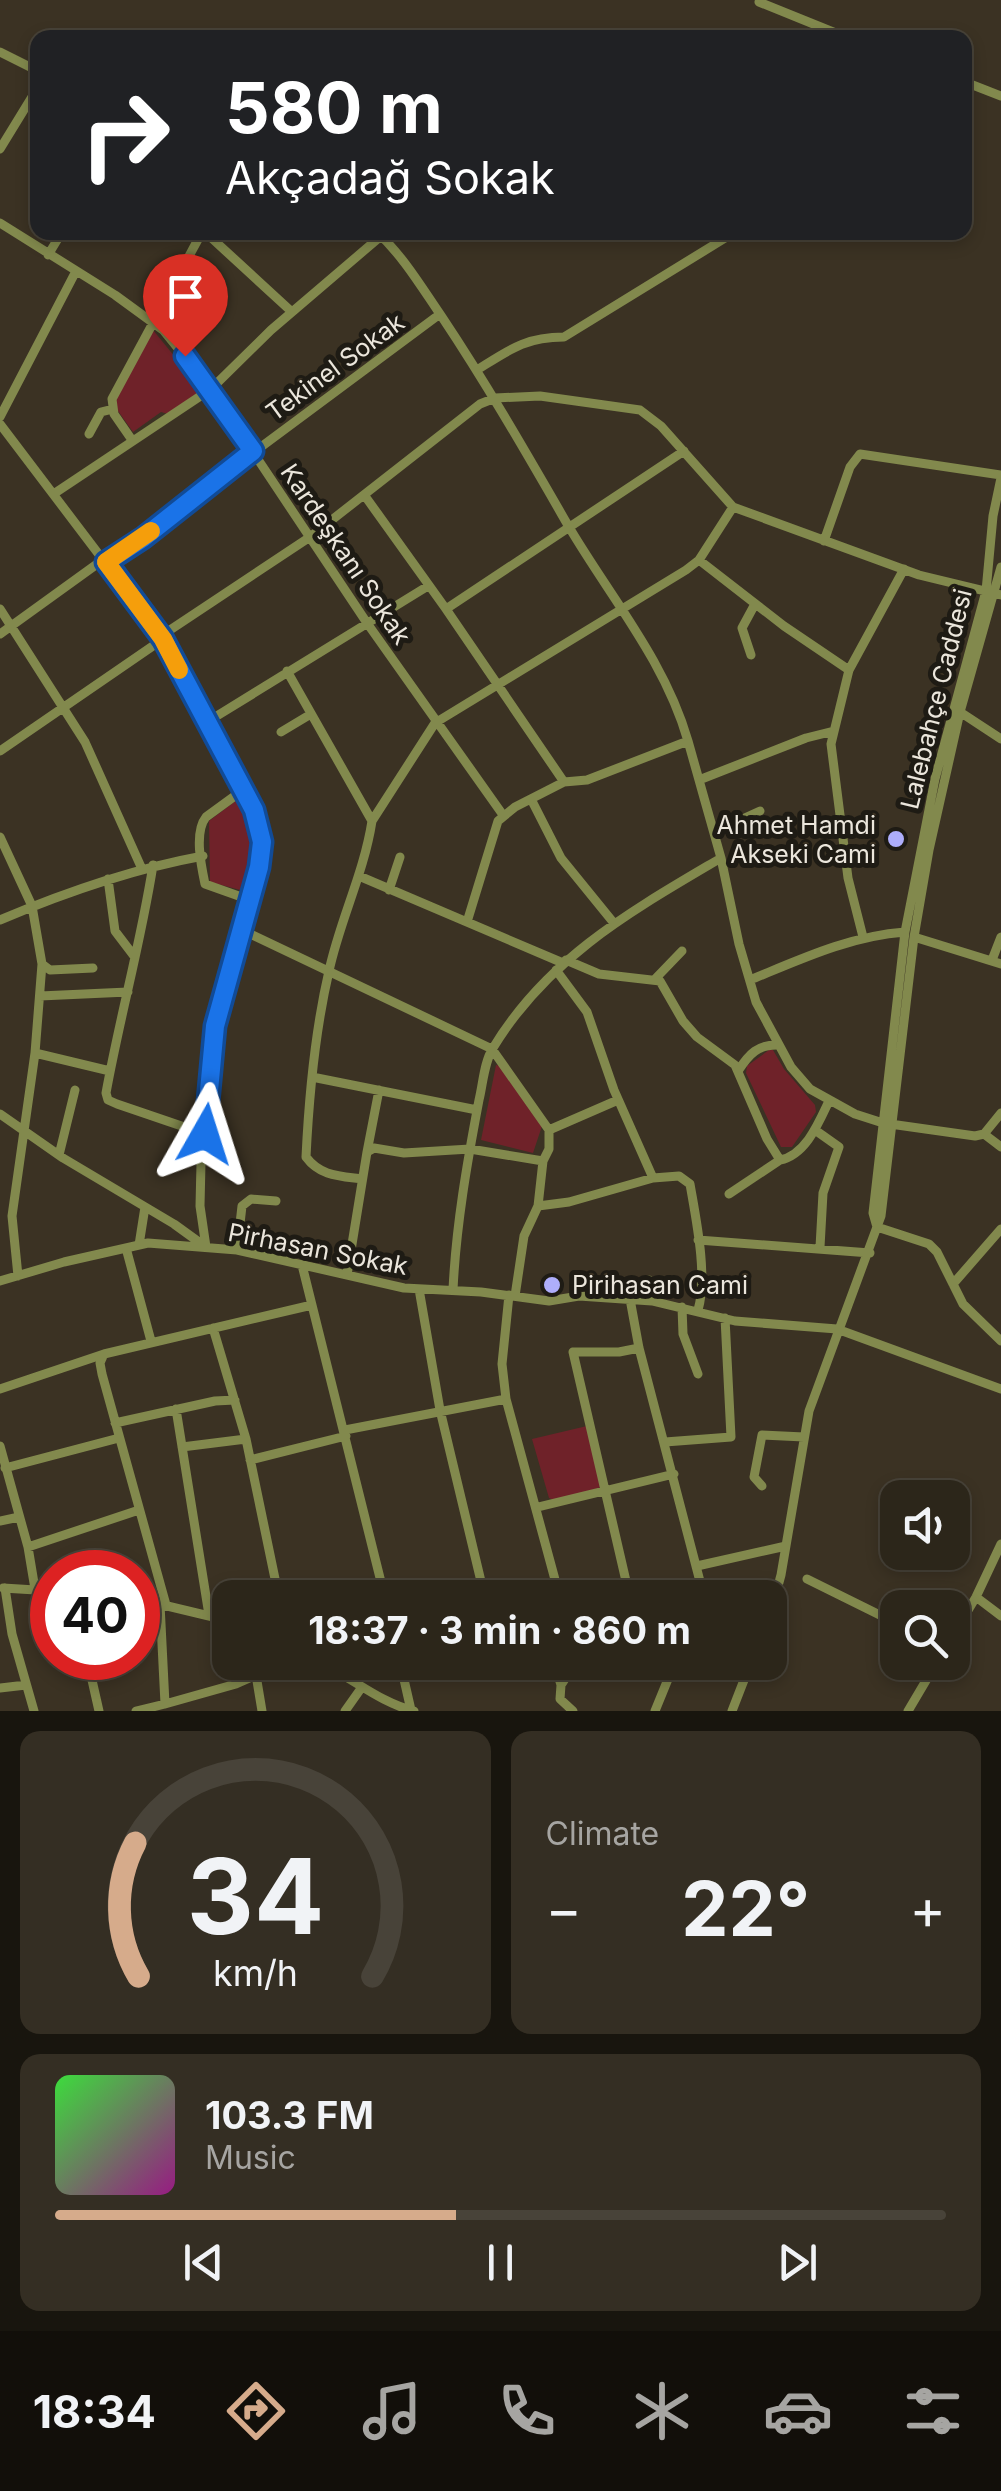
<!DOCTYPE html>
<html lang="en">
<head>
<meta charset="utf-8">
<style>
  body { margin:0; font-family:Inter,sans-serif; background:#342e23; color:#f1f3f6; height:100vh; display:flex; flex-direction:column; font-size:38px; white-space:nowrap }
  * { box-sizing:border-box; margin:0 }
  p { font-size:32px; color:#a6a5a2 }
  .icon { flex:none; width:55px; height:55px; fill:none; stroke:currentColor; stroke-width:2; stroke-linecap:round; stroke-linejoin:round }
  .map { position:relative; height:1711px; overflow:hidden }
  .drawer { display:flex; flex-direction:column; gap:20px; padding:20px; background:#18150e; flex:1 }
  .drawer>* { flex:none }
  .banner { position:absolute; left:30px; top:30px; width:942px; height:210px; border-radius:20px; box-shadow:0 5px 15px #0003,0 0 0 2px #484339; background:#202124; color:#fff; overflow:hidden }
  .tools { position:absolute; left:880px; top:1480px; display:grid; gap:20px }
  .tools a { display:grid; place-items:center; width:90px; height:90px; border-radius:20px; background:#2c261a; box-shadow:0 5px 15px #0003,0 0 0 2px #484339; font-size:50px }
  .speed { position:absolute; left:30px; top:1550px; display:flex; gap:20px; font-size:50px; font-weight:700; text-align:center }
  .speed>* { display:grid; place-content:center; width:130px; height:130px; border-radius:50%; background:#2c261a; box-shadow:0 5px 15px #0003,0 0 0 2px #484339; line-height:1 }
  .speed .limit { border:15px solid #d22; background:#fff; color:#111 }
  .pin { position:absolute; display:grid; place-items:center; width:85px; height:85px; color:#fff; margin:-102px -42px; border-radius:50% 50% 50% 0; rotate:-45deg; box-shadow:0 0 10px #0007 }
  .pin .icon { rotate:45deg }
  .me { position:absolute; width:110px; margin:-55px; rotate:6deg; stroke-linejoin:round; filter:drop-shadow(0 0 8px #0008) }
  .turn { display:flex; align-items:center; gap:35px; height:210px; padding:0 30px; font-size:45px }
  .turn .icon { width:130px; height:130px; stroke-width:2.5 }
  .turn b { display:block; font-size:70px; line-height:85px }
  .big { font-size:75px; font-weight:700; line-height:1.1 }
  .drawer .tile { flex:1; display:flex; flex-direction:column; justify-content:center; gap:15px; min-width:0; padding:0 35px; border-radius:20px; background:#342e23 }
  .drawer .dial { align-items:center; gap:0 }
  .dial svg { height:260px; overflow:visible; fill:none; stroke:#484339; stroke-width:7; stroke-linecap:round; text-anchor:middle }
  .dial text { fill:#f1f3f6; stroke:none }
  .song { display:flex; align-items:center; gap:30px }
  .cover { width:120px; height:120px; border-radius:15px; background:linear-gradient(135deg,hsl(120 70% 55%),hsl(310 70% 35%)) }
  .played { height:10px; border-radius:5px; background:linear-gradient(90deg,#d6ab8b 45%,#484339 45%) }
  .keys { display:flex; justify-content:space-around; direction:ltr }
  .heat { display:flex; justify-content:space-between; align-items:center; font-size:55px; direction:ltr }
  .drawer .tiles { flex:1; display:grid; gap:20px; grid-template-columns:1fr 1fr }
  .tile:last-child { grid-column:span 2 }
  .trip { position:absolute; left:212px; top:1580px; width:575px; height:100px; border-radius:20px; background:#2c261a; box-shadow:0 5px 15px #0003,0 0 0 2px #484339; font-weight:700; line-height:100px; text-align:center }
  .dock { display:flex; height:160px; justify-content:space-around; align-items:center; background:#120f0a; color:#a6a5a2 }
  .dock .icon { width:70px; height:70px }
  .dock .on { color:#d6ab8b }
  .dock b { font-size:45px; color:#f1f3f6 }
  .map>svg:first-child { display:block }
  .green { fill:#6f2229 }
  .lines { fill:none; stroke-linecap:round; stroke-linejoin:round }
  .minor { stroke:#82894d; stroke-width:9 }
  .route-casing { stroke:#114b97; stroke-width:25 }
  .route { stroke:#1a73e8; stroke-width:18 }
  .slow { stroke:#f59e0b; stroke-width:18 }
  .poi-dot { fill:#aeaefb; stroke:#1e1b14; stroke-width:4 }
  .labels { text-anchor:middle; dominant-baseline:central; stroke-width:10; stroke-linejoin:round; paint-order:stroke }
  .street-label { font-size:25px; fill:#ebe6dc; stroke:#1e1b14 }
  .poi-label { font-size:25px; fill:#ebe6dc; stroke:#1e1b14; text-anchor:end }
</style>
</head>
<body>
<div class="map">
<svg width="1001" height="1711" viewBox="0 0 1001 1711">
  <rect width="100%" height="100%" fill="#3b3223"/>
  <path class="green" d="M 153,330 L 202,390 L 168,414 L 161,412 L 133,432 L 113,404 Z
    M 241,797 C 262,834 253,851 244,891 L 210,882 L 209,821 Z
    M 769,1050 L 773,1050 L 784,1069 L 815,1105 L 816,1112 L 792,1147 L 781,1147 L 746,1073 L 747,1066 Z
    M 496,1065 L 501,1066 L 542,1126 L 533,1153 L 481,1140 Z
    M 587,1426 L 602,1484 L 599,1488 L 554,1500 L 549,1498 L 532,1439 Z"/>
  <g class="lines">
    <path class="minor" d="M 759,2 L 848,38
      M 0,52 L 38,71
      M 965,82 L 1001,96
      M 0,149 L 38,87
      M 0,223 L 115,295 L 163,330 L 211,389 L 367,623 L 503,815
      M 205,232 L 292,312
      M 48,255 L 62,232
      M 477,370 C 509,350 525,337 564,337 L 730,235
      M 0,417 L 75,273
      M 0,424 L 163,639 L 254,809 L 261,842 L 259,867 L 215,1026 L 201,1163 L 200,1206 L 206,1247
      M 89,434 L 101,412 L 113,409
      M 132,440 L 114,414 L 112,399 L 202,232
      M 55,493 L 211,389 L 271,330 L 381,236
      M 365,496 L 446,609 L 564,782 L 587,780 L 688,741 C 665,661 611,598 569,527 C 528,456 488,386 442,317 C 422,288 404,257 377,232
      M 824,541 L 850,467 L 860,454 L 1001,475
      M 699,560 L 784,626 L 849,670 L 831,744 L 848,878 L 863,937
      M 106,562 L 440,314
      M 0,609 L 85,742 L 142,869
      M 446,609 L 684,451
      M 0,634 L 104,559
      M 161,636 L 310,537 L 480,404 L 495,398 L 540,396 L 640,410 L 661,426 L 733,507 L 919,575 L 1001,595
      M 751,655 L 742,628 L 755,604
      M 849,670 L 904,569
      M 287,671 L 372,821 C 364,873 340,920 329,971 C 315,1031 309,1095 306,1157 C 320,1176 339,1176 362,1179
      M 960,712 L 1001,739
      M 207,722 L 428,586
      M 281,732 L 311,714
      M 688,741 L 721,858 L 739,944 L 756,1002 L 791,1067 L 810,1089 L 855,1114 L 883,1123 L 975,1136 L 984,1134 L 1001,1113
      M 0,751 L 163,639
      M 699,780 L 806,738 L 834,731
      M 243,790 L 206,817 C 194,832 201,865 205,884 L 250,900
      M 531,799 L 561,858 L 613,922
      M 372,821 L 435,723 L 686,570 L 699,560 L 733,507
      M 714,832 L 760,811
      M 0,837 L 32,906 L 42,964 L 50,970 L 93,968
      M 153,865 C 141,942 120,1016 106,1093 L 108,1100 L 117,1104 L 205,1134
      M 359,876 L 563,963
      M 108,879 L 115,931 L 134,956
      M 389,890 L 400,857
      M 0,920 C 66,892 132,869 203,856
      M 467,922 L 498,821 L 515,807 L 564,782
      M 242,930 L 492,1049 L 549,1130 L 549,1149 L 543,1161 L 538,1206 L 524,1236 L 515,1296
      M 914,937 L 1001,964
      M 566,960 L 599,974 L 660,981 L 683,1021 L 697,1037 L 735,1065 L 767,1139 L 780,1160 C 806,1155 819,1122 829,1101
      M 992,960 L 1001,937
      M 42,964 L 35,1053 L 110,1071
      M 556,970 L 587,1012 L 614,1090 L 653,1178
      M 656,978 L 682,951
      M 750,980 C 801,959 850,936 905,932
      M 40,996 L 128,992
      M 738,1071 C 749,1054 758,1044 779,1045
      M 312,1077 L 477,1110
      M 0,1114 L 63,1158 L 174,1224 L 203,1245
      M 549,1130 L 618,1100
      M 815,1130 L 839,1147 L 823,1193 L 820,1247
      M 984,1134 L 1001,1147
      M 367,1152 L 379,1090
      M 59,1155 L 75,1090
      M 729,1194 L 780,1160
      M 538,1206 L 569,1202 L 653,1178 L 679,1176 L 690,1184 C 696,1219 708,1276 698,1310
      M 877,1227 L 873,1213 L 905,932 L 935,779 L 986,591 L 993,516 L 1001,478
      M 877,1227 L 929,1244 L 937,1252 L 963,1304 L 1001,1341
      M 698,1240 L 870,1253
      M 139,1245 L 145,1207
      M 126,1248 L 151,1341
      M 237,1250 L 242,1206 L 251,1199 L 276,1201
      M 302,1265 L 385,1598
      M 347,1275 L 367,1152 L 374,1148 L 404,1153 L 470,1149 L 543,1161
      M 18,1276 L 12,1216 L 35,1053
      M 649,1280 L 652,1301
      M 0,1281 L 64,1262 L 148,1243 L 237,1250 L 404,1288 L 481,1292 L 549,1301 L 579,1296 L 652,1301 L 735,1321 L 837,1329 L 1001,1389
      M 953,1284 L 1001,1229
      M 419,1289 L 440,1410 L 485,1598
      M 453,1290 C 456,1226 467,1163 479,1100 C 483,1084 484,1062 493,1048 C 548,957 633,910 721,858
      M 509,1295 L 502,1364 L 506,1399 L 560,1598
      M 630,1299 L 639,1348 L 702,1589 L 699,1598
      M 682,1307 L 683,1334 L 698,1374
      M 213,1328 L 246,1439
      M 0,1389 L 104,1354
      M 176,1409 L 209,1615
      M 115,1423 L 215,1401 L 235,1400
      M 345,1430 L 506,1399
      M 665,1442 L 731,1437 L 725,1318
      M 0,1446 L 28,1547 L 35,1589
      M 182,1447 L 246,1439 L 279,1598
      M 250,1460 L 346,1436
      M 5,1468 L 119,1438
      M 762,1486 L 754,1477 L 762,1435 L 804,1437
      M 538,1507 L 674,1474
      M 0,1521 L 19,1517
      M 28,1547 L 139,1510
      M 697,1566 L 786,1546
      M 807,1579 L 898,1624
      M 3,1588 L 52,1591
      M 5,1588 L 12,1634 L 34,1711
      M 976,1597 L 1001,1616
      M 627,1598 L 629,1594 L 573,1352 L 619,1352 L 639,1348
      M 138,1599 L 230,1621
      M 166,1605 L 102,1374 L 100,1363 L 104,1354 L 312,1305
      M 770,1615 L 781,1575 L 809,1411 L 881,1216 L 914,937 L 929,850 L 960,712 L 1001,567
      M 952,1637 L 976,1597 L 1001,1544
      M 87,1658 L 99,1711
      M 318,1662 C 352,1677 378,1702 414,1711
      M 400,1662 L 411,1710
      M 538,1662 L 558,1675 L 561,1685
      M 0,1688 L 26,1685
      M 165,1704 L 236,1684 L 256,1675
      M 136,1711 L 165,1704 L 160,1604
      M 262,1711 L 256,1675 L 269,1662
      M 345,1711 L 362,1687
      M 573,1711 L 560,1699 L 561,1685 L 576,1662
      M 655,1711 L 675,1662
      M 732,1711 L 751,1662
      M 908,1711 L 937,1662"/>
  </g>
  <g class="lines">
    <g class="route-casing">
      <path id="route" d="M 185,356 L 253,451 L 143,538 L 106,562 L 163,639 L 254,810 L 262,842 L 259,867 L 215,1026 L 205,1134"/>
    </g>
    <use href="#route" class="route"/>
    <path class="slow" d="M 151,531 L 106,562 L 163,639 L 179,670"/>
  </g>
  <g class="poi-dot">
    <circle cx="896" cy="839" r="10"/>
    <circle cx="552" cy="1285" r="10"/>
  </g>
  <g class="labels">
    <g class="street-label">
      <text transform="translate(335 367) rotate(-36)">Tekinel Sokak</text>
      <text transform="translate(346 554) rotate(56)">Kardeşkanı Sokak</text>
      <text transform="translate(936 699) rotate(-76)">Lalebahçe Caddesi</text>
      <text transform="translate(318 1249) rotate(11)">Pirhasan Sokak</text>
    </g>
    <g class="poi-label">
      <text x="876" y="825">Ahmet Hamdi<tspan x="876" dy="29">Akseki Cami</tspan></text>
      <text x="572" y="1285" text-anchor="start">Pirihasan Cami</text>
    </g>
  </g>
</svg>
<div class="tools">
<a><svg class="icon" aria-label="sound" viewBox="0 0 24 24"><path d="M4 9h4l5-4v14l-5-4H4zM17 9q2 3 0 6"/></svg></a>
<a><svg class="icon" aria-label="search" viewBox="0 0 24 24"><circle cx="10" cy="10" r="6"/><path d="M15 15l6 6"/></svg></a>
</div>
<div class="speed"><div class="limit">40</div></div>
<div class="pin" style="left:185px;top:356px;background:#d93025"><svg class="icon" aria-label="arrive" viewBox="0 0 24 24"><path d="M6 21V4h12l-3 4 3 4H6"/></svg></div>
<svg class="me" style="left:205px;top:1134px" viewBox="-20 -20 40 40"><path d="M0-17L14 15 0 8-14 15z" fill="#1a73e8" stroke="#fff" stroke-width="4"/></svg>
<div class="trip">18:37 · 3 min · 860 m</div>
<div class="banner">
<div class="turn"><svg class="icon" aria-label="right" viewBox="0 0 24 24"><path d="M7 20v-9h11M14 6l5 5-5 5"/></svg><div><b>580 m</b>Akçadağ Sokak</div></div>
</div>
</div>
<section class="drawer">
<div class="tiles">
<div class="tile dial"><svg viewBox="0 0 100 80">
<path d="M14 69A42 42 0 1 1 86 69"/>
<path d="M14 69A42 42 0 0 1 13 28" stroke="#d6ab8b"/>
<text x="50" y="56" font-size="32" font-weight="700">34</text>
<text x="50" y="72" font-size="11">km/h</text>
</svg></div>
<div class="tile"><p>Climate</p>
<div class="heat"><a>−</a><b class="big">22°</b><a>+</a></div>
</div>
<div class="tile">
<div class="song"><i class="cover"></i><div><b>103.3 FM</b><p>Music</p></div></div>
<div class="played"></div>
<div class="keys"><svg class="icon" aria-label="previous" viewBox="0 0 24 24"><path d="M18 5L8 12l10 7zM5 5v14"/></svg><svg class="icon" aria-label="pause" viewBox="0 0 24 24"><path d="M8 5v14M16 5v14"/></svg><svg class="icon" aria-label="next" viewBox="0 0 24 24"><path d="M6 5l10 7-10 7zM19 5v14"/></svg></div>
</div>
</div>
</section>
<nav class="dock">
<b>18:34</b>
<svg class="icon on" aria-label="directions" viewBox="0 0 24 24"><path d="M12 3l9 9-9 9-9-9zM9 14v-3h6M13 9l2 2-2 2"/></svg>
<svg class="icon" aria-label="music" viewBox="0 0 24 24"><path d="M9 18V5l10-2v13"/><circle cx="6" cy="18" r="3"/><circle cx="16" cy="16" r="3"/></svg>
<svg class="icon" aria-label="phone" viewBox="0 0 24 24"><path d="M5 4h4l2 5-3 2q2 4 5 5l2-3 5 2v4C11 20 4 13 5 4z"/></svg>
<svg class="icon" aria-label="climate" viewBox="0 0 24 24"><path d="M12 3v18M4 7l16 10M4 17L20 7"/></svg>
<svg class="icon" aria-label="car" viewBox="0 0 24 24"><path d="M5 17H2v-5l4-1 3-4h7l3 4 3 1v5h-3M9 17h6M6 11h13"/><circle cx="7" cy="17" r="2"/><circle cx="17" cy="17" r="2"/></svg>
<svg class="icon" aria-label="filters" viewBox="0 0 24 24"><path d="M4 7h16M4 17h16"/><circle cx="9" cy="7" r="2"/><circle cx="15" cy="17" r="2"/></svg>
</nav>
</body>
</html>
